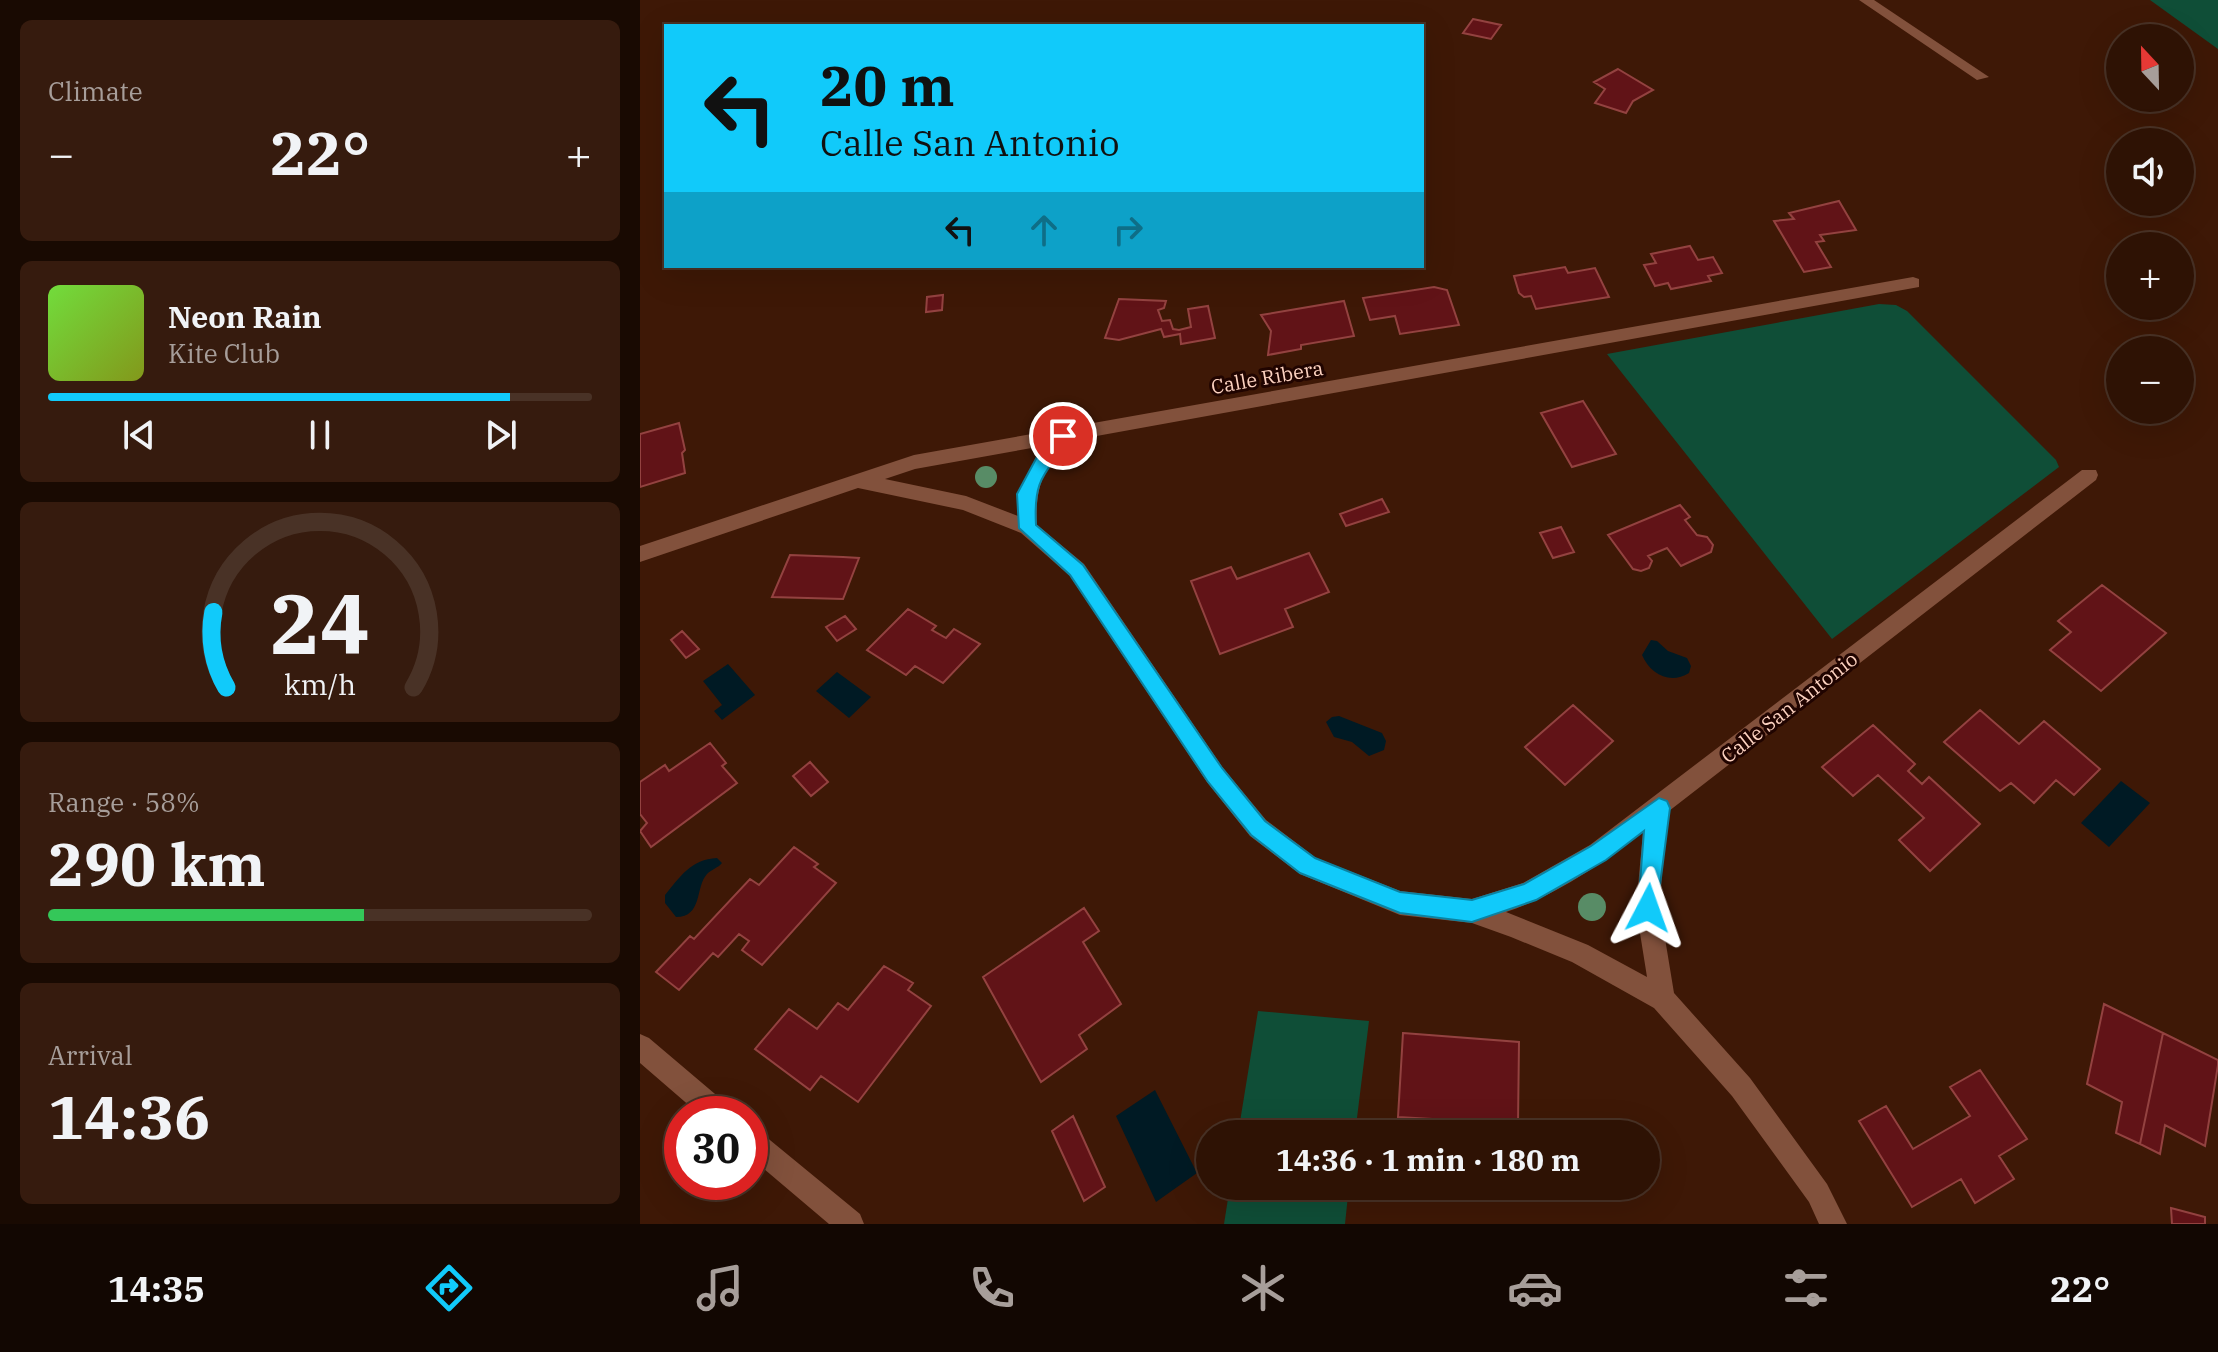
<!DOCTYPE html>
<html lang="en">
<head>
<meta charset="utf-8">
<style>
  body { margin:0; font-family:"IBM Plex Serif",serif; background:#361b0e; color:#f1f3f6; height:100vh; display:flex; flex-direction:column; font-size:30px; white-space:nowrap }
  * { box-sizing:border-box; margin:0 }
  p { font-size:26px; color:#a79e9a }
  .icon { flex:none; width:44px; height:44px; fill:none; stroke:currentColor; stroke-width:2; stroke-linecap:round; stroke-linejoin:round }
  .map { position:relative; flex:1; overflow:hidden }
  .side { display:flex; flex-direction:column; gap:20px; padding:20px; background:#190a02; width:640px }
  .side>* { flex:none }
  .banner { position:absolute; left:24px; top:24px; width:760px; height:244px; border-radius:0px; box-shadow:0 8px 32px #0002,0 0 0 2px #493226; background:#11cafa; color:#111; overflow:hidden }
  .needle { width:52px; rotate:338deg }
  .buttons { position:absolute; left:1466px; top:24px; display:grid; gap:16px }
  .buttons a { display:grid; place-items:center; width:88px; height:88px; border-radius:50%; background:#2e1204; box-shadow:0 8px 32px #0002,0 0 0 2px #493226; font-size:40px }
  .speed { position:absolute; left:24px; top:1096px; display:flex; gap:16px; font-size:40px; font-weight:700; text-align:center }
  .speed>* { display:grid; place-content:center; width:104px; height:104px; border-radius:50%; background:#2e1204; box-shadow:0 8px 32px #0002,0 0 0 2px #493226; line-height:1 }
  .speed .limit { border:12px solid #d22; background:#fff; color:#111 }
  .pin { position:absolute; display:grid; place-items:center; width:68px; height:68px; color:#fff; margin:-34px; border:4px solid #fff; border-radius:50%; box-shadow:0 2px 8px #0007 }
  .me { position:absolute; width:88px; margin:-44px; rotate:4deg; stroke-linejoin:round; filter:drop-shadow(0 0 6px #0008) }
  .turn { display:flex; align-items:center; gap:28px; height:168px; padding:0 24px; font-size:36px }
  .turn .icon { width:104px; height:104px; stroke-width:2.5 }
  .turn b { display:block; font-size:56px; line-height:68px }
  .lanes { display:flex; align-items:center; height:76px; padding:0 24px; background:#0003; justify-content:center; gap:40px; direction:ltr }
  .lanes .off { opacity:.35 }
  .big { font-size:60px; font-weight:700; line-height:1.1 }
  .side .widget { flex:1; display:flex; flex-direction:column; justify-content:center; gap:12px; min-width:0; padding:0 28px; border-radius:12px; background:#361b0e }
  .side .dial { align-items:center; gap:0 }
  .dial svg { height:208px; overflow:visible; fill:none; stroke:#493226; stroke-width:7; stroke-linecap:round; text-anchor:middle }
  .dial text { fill:#f1f3f6; stroke:none }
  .song { display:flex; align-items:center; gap:24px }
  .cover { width:96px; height:96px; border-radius:12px; background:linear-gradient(135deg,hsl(100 70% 55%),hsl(70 70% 35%)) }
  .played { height:8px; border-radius:4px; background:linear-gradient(90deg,#11cafa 85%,#493226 85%) }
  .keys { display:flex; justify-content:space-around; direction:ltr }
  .heat { display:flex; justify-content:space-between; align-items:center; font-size:44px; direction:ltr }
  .charge { height:12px; border-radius:6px; background:linear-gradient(90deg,#34c759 58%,#493226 0) }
  .trip { position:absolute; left:556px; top:1120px; width:464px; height:80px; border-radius:40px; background:#2e1204; box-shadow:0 8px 32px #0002,0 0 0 2px #493226; font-weight:700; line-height:80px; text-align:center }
  .tab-bar { display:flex; height:128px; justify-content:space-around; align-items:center; background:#120702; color:#a79e9a }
  .tab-bar .icon { width:56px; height:56px }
  .tab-bar .current { color:#11cafa }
  .tab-bar b { font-size:36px; color:#f1f3f6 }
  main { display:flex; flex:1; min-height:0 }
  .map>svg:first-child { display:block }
  .green { fill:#0f4e37 }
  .water { fill:#001a24 }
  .building { fill:#611317; stroke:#934240; stroke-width:2 }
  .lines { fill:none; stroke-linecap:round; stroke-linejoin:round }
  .street { fill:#82513c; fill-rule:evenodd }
  .tree { fill:#588c66 }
  .route { fill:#11cafa; stroke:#0b83a2; stroke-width:2 }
  .labels { text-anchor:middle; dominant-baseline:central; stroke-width:6; stroke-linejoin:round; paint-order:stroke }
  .street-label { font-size:20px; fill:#fcd1bf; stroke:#200400 }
</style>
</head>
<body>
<main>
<section class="side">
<div class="widget"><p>Climate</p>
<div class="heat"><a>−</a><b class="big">22°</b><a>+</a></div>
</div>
<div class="widget">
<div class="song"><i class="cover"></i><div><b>Neon Rain</b><p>Kite Club</p></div></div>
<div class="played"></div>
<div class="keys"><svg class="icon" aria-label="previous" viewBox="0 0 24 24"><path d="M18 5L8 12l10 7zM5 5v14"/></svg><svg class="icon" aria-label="pause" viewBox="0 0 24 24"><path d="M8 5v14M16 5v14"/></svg><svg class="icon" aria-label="next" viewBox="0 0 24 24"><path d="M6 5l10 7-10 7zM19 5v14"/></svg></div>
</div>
<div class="widget dial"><svg viewBox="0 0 100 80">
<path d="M14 69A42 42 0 1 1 86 69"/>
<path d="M14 69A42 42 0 0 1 9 40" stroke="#11cafa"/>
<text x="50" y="56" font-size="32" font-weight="700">24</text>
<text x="50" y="72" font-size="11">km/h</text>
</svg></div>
<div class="widget"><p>Range · 58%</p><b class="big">290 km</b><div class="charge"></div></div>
<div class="widget"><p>Arrival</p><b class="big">14:36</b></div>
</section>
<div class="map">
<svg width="1578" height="1224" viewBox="0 0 1578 1224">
  <rect width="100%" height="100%" fill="#3e1806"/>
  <path class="green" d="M 1510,0 L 1578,0 L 1578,49 Z
    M 1239,304 L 1256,305 L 1267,311 L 1416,460 L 1419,467 L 1192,639 L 967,354 Z
    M 618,1011 L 729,1021 L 715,1134 L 598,1134 Z
    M 590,1186 L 709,1186 L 705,1224 L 584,1224 Z"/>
  <path class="water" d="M 1011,640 L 1017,641 L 1028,651 L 1047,658 L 1051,666 L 1049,673 C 1030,685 1010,674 1002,655 Z
    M 88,664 L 115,695 L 82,720 L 74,711 L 82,705 L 63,681 Z
    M 197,672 L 231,697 L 209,718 L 176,691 Z
    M 699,716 L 742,733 L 746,741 L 744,750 L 729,756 L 712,742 L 694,737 L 686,722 L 692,717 Z
    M 1481,781 L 1510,803 L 1469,847 L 1441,823 Z
    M 77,858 L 82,863 C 78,868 72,869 67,874 C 55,887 63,917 36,917 L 25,903 L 25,895 C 40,877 51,859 77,858 Z
    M 515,1090 L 557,1173 L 516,1202 L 476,1116 Z"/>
  <path class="building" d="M 833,19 L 861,25 L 851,39 L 823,33 Z
    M 978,69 L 1013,90 L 993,101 L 986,113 L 955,103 L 965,89 L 954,82 Z
    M 1199,201 L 1216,230 L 1180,235 L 1184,241 L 1176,242 L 1191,267 L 1164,272 L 1134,221 L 1154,219 L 1149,213 Z
    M 1050,246 L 1058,260 L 1073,257 L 1082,273 L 1068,276 L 1071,281 L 1031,289 L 1028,283 L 1015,286 L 1004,265 L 1016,263 L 1011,254 Z
    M 925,267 L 928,273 L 955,268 L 969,297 L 896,309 L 891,296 L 884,297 L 879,293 L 874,276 Z
    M 794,287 L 807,290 L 819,325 L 760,334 L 755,316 L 730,320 L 723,298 Z
    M 303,295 L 302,310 L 286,312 L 287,297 Z
    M 479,299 L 526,301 L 524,308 L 518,310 L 522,321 L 530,320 L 533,329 L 539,330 L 551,327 L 548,309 L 568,306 L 575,338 L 541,344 L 540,334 L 524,337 L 521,329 L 479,340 L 465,338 Z
    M 704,301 L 714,336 L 661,345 L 661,349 L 628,355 L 631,331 L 621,315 Z
    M 943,401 L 976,454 L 932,467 L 901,413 Z
    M 39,423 L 45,450 L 42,453 L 45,473 L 0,487 L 0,434 Z
    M 742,499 L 749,512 L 706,526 L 700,514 Z
    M 1040,505 L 1050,517 L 1045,520 L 1057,535 L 1067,537 L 1073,545 L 1071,552 L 1041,566 L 1027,548 L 1008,556 L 1012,561 L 1009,568 L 1001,571 L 993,569 L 968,535 Z
    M 921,527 L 934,552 L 913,558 L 900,533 Z
    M 669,553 L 689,592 L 645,609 L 653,627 L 580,654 L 551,581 L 591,567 L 597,579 Z
    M 150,555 L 203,557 L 219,558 L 203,599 L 132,597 Z
    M 1462,585 L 1526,633 L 1461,691 L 1410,650 L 1431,632 L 1418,621 Z
    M 268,609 L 296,626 L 292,630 L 306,638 L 314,629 L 340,644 L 303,683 L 275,666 L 266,675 L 227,650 Z
    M 205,616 L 216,629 L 197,641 L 186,627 Z
    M 42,631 L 59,649 L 46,658 L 31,640 Z
    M 933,705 L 973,741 L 925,785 L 885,747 Z
    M 1340,710 L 1379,744 L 1404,721 L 1460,769 L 1434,795 L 1416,780 L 1394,803 L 1371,783 L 1360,791 L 1304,742 Z
    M 1233,725 L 1275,764 L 1268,771 L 1282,784 L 1289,777 L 1340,824 L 1290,871 L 1259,840 L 1284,818 L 1238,775 L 1213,796 L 1182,767 Z
    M 70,743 L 86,763 L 82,766 L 97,783 L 11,847 L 0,831 L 7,823 L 0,814 L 0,782 L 25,765 L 29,771 Z
    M 170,762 L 188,782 L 171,796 L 153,776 Z
    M 154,847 L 178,864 L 174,867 L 196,883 L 122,965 L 102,950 L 109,941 L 99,934 L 78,957 L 73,953 L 39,990 L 16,972 L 50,936 L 54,939 L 110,879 L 119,885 Z
    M 444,908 L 459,931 L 443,942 L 481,1004 L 439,1035 L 447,1049 L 401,1082 L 343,977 Z
    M 244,966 L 273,983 L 268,990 L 291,1006 L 218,1102 L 181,1076 L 170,1090 L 115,1049 L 149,1009 L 177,1029 L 198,1003 L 208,1010 Z
    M 1464,1004 L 1523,1033 L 1500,1144 L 1476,1133 L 1482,1102 L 1447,1084 Z
    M 763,1033 L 879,1042 L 878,1124 L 758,1117 Z
    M 1523,1033 L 1578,1060 L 1578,1065 L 1565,1146 L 1525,1125 L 1520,1154 L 1500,1144 Z
    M 1340,1070 L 1387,1139 L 1359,1156 L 1374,1179 L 1335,1203 L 1321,1179 L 1272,1207 L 1219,1121 L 1246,1106 L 1273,1149 L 1330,1116 L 1310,1087 Z
    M 433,1116 L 465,1187 L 444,1201 L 412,1131 Z
    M 1531,1208 L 1565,1217 L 1565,1224 L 1532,1224 Z"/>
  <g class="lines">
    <path class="street" d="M 1219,0 L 1234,0 L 1349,77 L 1337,80 Z
      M 1273,277 L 1279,279 L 1279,287 L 429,441 C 403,467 395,488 397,525 L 444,564 L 583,768 L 626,820 L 676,858 L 760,891 L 832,899 L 883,883 L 950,845 L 1442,470 L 1456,470 L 1458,475 L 1456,480 L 1029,811 L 1024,838 L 1020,908 L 1034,993 L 1110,1078 L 1187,1184 L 1207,1224 L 1179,1224 L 1169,1202 L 1092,1096 L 1014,1008 L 932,962 L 871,937 L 832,923 L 760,915 L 660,874 L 610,836 L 567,782 L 430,576 L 381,533 L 323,510 L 218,488 L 0,562 L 0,546 L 274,455 ZM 403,446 L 377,494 L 378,516 L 326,496 L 245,479 L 275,469 ZM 1003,832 L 996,908 L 1007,977 L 948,945 L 866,912 C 917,895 961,864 1003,832 Z
      M 0,1034 L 9,1038 L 88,1105 L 92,1114 L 59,1114 L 0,1063 Z
      M 110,1127 L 119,1131 L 220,1214 L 224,1224 L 189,1224 L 110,1157 Z"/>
  </g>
  <g class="tree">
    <circle cx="346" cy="477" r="11"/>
    <circle cx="952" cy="907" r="14"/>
  </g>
  <path class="route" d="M 423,430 L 431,436 C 407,474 393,475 396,525 L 443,565 L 582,768 L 625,821 L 675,858 L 760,892 L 832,900 L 884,884 L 951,846 L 1019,798 L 1027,801 L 1030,808 L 1016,916 L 1008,919 L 1001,916 L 998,908 L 1004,831 L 966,860 L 896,900 L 832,922 L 760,913 L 660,873 L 611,835 L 568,782 L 430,575 L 379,528 L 377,494 L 404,444 Z"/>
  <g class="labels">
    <g class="street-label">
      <text transform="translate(627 377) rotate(-10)">Calle Ribera</text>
      <text transform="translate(1149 707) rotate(-38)">Calle San Antonio</text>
    </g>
  </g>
</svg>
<div class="buttons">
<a><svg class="needle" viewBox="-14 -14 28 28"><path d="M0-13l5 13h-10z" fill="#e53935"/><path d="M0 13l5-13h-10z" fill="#a79e9a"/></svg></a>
<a><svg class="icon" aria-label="sound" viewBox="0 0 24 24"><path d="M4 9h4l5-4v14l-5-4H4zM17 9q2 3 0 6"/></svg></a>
<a>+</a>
<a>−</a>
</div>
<div class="speed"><div class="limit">30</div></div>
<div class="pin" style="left:423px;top:436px;background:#d93025"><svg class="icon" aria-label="arrive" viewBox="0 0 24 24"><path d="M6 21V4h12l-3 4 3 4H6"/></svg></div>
<svg class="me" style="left:1008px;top:908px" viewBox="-20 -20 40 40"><path d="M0-17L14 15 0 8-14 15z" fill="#11cafa" stroke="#fff" stroke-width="4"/></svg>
<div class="trip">14:36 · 1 min · 180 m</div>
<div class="banner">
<div class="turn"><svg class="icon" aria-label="left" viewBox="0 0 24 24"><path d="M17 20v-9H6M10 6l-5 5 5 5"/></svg><div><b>20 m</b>Calle San Antonio</div></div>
<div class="lanes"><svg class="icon" aria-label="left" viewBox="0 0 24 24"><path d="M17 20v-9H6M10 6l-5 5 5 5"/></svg><svg class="icon off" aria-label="ahead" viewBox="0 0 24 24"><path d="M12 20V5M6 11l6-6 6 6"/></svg><svg class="icon off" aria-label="right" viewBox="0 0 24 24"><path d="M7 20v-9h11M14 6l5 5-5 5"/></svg></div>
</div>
</div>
</main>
<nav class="tab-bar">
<b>14:35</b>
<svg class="icon current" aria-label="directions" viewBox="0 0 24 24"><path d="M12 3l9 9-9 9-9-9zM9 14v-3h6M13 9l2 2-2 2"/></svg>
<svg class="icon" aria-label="music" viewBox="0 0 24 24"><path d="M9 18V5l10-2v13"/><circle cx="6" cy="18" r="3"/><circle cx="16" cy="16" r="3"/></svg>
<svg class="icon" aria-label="phone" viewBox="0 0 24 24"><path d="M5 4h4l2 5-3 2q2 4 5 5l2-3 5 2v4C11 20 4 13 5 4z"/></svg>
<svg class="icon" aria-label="climate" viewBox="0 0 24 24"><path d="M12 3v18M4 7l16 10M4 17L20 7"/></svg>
<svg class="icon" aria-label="car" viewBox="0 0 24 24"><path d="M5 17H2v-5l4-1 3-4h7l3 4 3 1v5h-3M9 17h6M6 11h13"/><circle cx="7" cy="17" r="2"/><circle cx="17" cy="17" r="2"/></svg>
<svg class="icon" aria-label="filters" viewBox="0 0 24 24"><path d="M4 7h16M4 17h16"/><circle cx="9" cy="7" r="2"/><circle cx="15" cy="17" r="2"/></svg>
<b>22°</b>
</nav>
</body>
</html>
